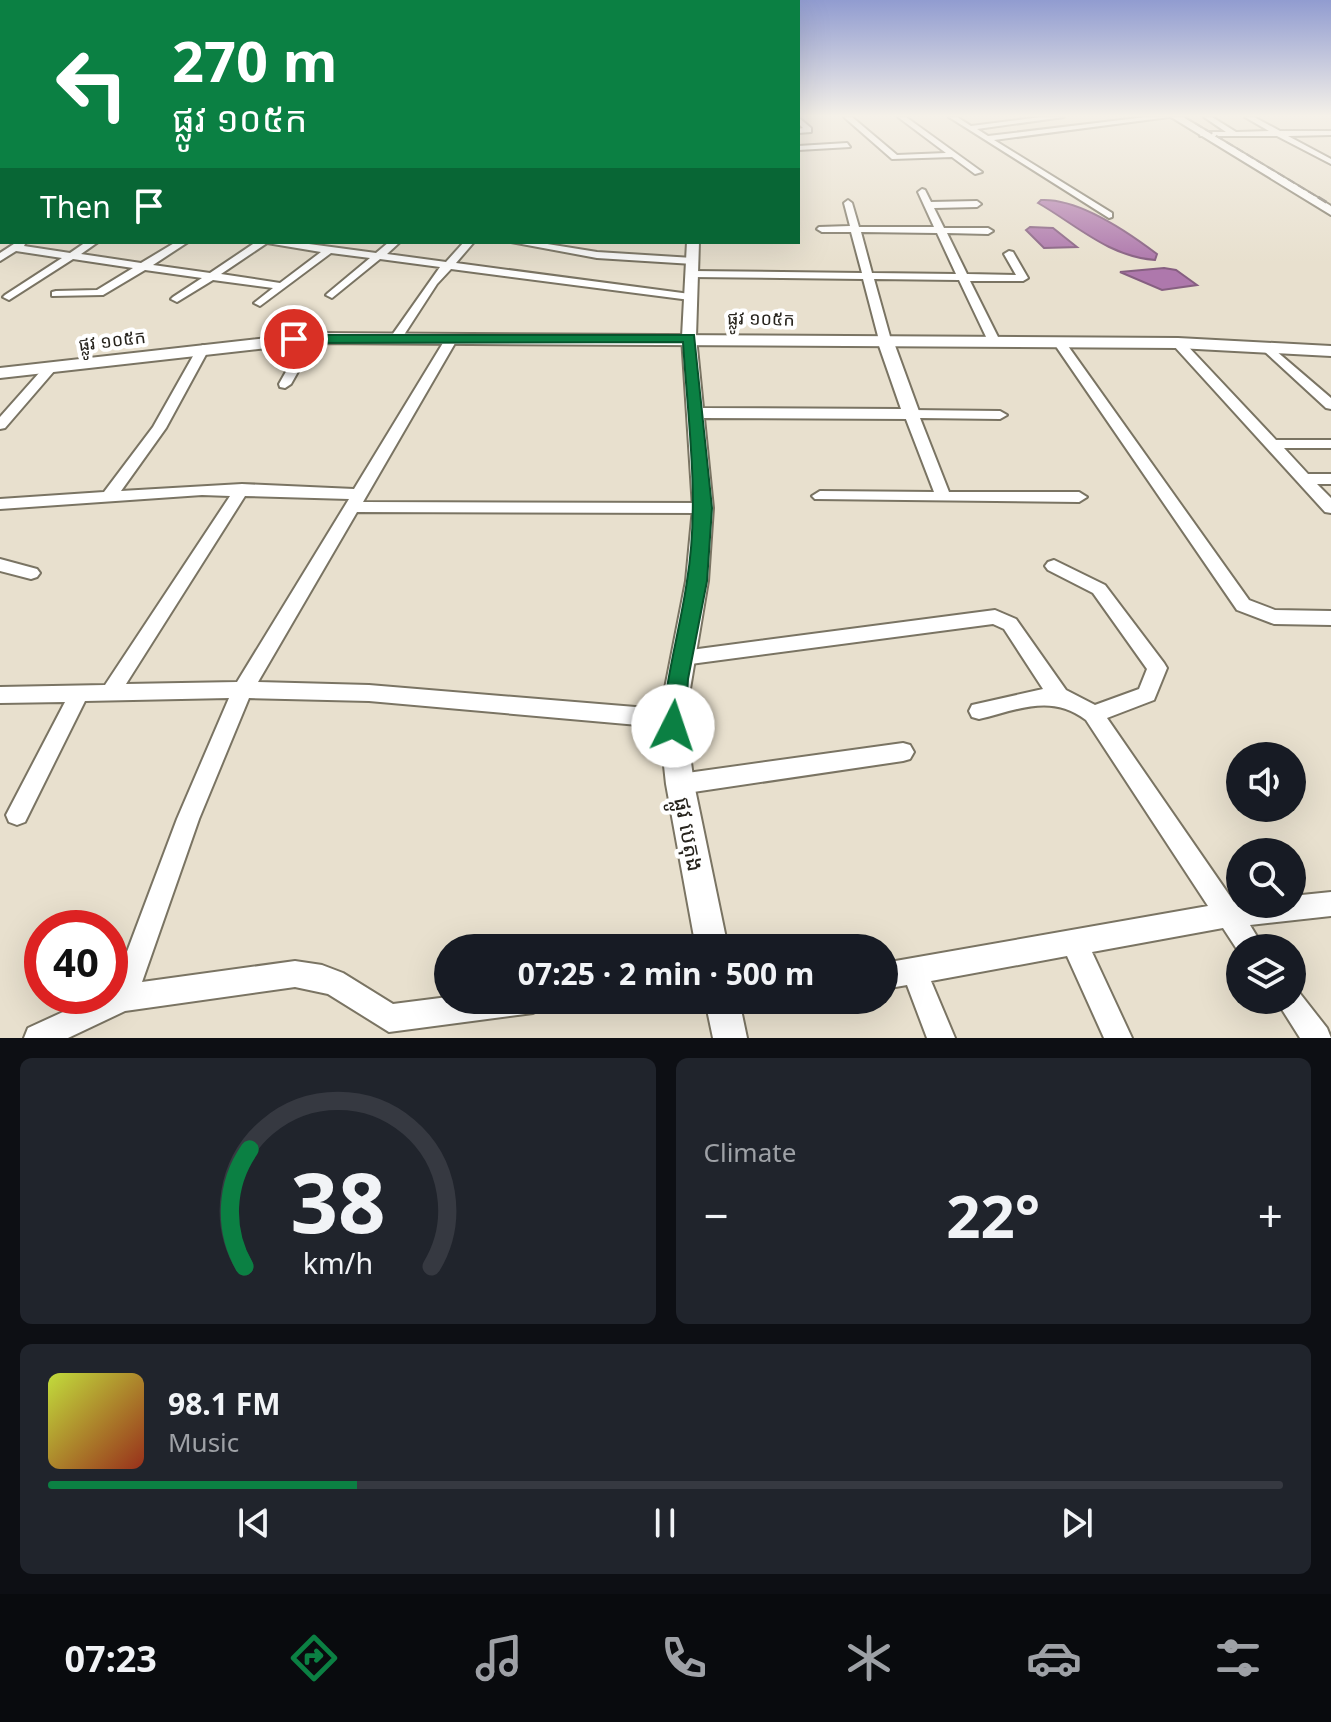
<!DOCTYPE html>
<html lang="en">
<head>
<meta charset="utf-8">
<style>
  body { margin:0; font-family:"Noto Sans","Noto Sans Khmer",sans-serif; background:#20242c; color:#f1f3f6; height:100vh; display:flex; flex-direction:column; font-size:30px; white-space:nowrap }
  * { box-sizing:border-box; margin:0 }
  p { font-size:26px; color:#9ea1a6 }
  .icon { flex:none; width:44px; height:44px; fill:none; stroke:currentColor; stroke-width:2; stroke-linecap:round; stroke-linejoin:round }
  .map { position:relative; height:1038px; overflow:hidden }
  .drawer { display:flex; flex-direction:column; gap:20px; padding:20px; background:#0d0f14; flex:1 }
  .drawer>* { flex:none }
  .hud { position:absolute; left:0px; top:0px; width:800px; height:244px; box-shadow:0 8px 32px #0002; background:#0b8043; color:#fff; overflow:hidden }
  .buttons { position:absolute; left:1226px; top:742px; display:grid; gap:16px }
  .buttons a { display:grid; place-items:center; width:80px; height:80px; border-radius:50%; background:#171b24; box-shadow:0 8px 32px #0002; font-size:40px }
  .speed { position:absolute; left:24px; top:910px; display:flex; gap:16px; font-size:40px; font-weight:700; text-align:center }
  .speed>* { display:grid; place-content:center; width:104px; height:104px; border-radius:50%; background:#171b24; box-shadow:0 8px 32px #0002; line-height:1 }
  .speed .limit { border:12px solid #d22; background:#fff; color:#111 }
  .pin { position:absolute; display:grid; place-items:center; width:68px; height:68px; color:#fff; margin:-34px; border:4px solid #fff; border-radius:50%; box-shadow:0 2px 8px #0007 }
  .me { position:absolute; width:88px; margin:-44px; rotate:4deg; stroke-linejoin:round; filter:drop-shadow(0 0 6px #0008) }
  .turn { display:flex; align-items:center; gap:28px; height:168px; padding:0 40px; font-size:36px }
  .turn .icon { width:104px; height:104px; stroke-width:2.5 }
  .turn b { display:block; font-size:56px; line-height:68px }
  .then { display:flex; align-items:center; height:76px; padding:0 40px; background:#0003; gap:16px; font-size:30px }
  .big { font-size:60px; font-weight:700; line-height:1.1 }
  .drawer .widget { flex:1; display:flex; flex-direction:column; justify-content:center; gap:12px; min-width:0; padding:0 28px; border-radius:12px; background:#20242c }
  .drawer .dial { align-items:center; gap:0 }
  .dial svg { height:208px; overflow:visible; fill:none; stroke:#363941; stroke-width:7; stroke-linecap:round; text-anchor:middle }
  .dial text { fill:#f1f3f6; stroke:none }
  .song { display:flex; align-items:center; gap:24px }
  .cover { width:96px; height:96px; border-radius:12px; background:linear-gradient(135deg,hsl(70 70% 55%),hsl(10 70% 35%)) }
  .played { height:8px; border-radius:4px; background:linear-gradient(90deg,#0b8043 25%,#363941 25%) }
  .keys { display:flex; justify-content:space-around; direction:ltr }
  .heat { display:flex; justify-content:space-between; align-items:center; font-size:44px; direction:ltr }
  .drawer .tiles { flex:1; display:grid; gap:20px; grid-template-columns:1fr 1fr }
  .widget:last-child { grid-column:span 2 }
  .trip { position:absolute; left:434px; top:934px; width:464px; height:80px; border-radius:40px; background:#171b24; box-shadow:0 8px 32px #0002; font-weight:700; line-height:80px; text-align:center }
  .menu { display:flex; height:128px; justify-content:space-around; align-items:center; background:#090b0e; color:#9ea1a6 }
  .menu .icon { width:56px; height:56px }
  .menu .active { color:#0b8043 }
  .menu b { font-size:36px; color:#f1f3f6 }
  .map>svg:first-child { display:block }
  .water { fill:#ae78ac; stroke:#865f81; stroke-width:2 }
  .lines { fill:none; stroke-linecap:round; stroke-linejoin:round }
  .minor-casing { stroke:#7a7463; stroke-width:4 }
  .tertiary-casing { stroke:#7a7463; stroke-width:4 }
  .secondary-casing { stroke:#7a7463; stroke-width:4 }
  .minor { fill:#fff; fill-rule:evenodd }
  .tertiary { fill:#fff; fill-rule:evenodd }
  .secondary { fill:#fff; fill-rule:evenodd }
  .rail-far1 { stroke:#7a7469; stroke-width:2; stroke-dasharray:8 4; stroke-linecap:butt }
  .rail { stroke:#7a7469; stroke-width:3; stroke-dasharray:10 5; stroke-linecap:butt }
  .route { fill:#0b8043; stroke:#07532c; stroke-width:2 }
  .labels { text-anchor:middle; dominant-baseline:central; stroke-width:8; stroke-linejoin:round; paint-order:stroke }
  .far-street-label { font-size:18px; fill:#27241d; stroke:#fff }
  .street-label { font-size:22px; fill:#27241d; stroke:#fff }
</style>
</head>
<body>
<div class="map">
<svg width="1331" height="1038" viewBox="0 0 1331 1038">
  <rect width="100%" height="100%" fill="#e8e0ce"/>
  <path class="water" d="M 1041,200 C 1078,198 1128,232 1157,254 L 1155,260 C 1109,257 1075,224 1038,203 Z
    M 1030,227 L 1053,228 L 1077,247 L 1044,248 L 1026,230 Z
    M 1164,268 L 1176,270 L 1197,285 L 1162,290 L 1120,272 Z"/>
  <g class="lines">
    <g class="minor-casing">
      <path id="minor" d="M 798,117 L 811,128 L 811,132 L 798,133 L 798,129 L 803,128 L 798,123 Z
        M 844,117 L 852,117 L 897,155 L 946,153 L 898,117 L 906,117 L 982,172 L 975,174 L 952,157 L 892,159 Z
        M 949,117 L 957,117 L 971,126 L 1041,117 L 1064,117 L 977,129 L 988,136 L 1146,117 L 1169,117 L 994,140 L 1112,213 L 1112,217 L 1109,218 Z
        M 1204,117 L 1212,117 L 1236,132 L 1269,131 L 1245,117 L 1254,117 L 1280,131 L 1331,131 L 1331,135 L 1288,136 L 1331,159 L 1331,164 L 1277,136 L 1200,136 L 1203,132 L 1226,132 Z
        M 847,143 L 850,147 L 798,150 L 798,146 Z
        M 922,189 L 925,190 L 931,202 L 977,201 L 981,204 L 977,207 L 934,208 L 944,228 L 988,228 L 993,231 L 988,234 L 947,233 L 967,274 L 1016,275 L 1004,254 L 1009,251 L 1013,252 L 1028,278 L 1023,281 L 970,281 L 1000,341 L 998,344 L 994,345 L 988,341 L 959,280 L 874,279 L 891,340 L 885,344 L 879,340 L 863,279 L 692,277 L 687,274 L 692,271 L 862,273 L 851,232 L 822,232 L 817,229 L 819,227 L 850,226 L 844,203 L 848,200 L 852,203 L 859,227 L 934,227 L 918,192 ZM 861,232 L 937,233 L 956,274 L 872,273 Z
        M 17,242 L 26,242 L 24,246 L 70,253 L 86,242 L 98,242 L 81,254 L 141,263 L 176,242 L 188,242 L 153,265 L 210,273 L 256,242 L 294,242 L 376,253 L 389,242 L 400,242 L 387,254 L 446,262 L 464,242 L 474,242 L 456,263 L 690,294 L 696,297 L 690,300 L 451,269 L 437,284 L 400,341 L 396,342 L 390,338 L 440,267 L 380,259 L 332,298 L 326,295 L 328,293 L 370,258 L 331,253 L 260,306 L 254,303 L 273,288 L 213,280 L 177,302 L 171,299 L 173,297 L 202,278 L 145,270 L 103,295 L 52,296 L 52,292 L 56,291 L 97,290 L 133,268 L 73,259 L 9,300 L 3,297 L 5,295 L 62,258 L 16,251 L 0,261 L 0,253 ZM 267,243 L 321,252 L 280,283 L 221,274 Z
        M 511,242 L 535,242 L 597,252 L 693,258 L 698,261 L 693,264 L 597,258 Z
        M 311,334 L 317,338 L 291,384 L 285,388 L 280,387 L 279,384 L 305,338 Z
        M 452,334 L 458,338 L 363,502 L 703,503 L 711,508 L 703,513 L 357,512 L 258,682 L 369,685 L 672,710 L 679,713 L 682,719 L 679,725 L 672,728 L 369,701 L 249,698 L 199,819 L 142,982 L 295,961 L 322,965 L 343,973 L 393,1004 L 448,997 L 448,1000 L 546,1000 L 542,1009 L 533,1013 L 389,1032 L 328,994 L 295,987 L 125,1011 L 68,1038 L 24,1038 L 28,1028 L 98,996 L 110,996 L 110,990 L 113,989 L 177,819 L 229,698 L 85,701 L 25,822 L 17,825 L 9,822 L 6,815 L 65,702 L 0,703 L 0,687 L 105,685 L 230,496 L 202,495 L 0,509 L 0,499 L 104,492 L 153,427 L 197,349 L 203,345 L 209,349 L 166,428 L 121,491 L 242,484 L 354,489 L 446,338 ZM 245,496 L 349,499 L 237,682 L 126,684 Z
        M 1059,338 L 1063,339 L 1249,600 L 1275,610 L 1331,611 L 1331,625 L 1274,624 L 1237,610 L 1053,342 Z
        M 1178,339 L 1182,340 L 1276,440 L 1331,440 L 1331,448 L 1284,448 L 1308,474 L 1331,474 L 1331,484 L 1317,484 L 1331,498 L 1331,513 L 1325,512 L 1174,346 L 1172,343 Z
        M 1268,344 L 1331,398 L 1331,409 L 1326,408 L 1264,351 L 1264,345 Z
        M 51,363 L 55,364 L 55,370 L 5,428 L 0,429 L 0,417 L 47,364 Z
        M 911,410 L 1000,411 L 1007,415 L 1000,419 L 920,418 L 949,492 L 1079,492 L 1087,497 L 1079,502 L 815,499 L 812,496 L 820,491 L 934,492 L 904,414 Z
        M 0,559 L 37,569 L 40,573 L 37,577 L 31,579 L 0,571 Z
        M 1054,560 L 1105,585 L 1164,663 L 1167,668 L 1154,700 L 1107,718 L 1234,902 L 1292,904 L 1292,896 L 1331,892 L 1331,916 L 1250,925 L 1264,948 L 1240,948 L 1240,954 L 1223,928 L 1092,952 L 1132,1038 L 1104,1038 L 1067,956 L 931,981 L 955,1038 L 927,1038 L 907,985 L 884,989 L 884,963 L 1208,906 L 1086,720 C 1051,693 1018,710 979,719 L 972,717 L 969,711 L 972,705 L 1043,689 L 1004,629 L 993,624 L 683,665 L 676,663 L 673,658 L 676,653 L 683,651 L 995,610 L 1016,619 L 1066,690 L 1095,705 L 1139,689 L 1147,669 L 1093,593 L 1048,570 L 1045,566 L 1048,562 Z
        M 903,743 L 910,745 L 914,752 L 910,759 L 903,761 L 680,794 L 672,791 L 669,784 L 672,777 L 680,774 Z
        M 1292,988 L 1298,991 L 1327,1028 L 1331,1038 L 1300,1038 L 1276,1000 L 1292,1000 Z"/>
    </g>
    <g class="tertiary-casing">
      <path id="tertiary" d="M 687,242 L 699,242 L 696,337 L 703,408 L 901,409 L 877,340 L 885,335 L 893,340 L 920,414 L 911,419 L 704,418 L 713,508 L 708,581 L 685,719 L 694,784 L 728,948 L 696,948 L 666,784 L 659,719 L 686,581 L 693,508 L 682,337 Z
        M 705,1000 L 739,1000 L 747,1038 L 713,1038 Z"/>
    </g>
    <g class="secondary-casing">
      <path id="secondary" d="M 1171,117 L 1183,117 L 1331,206 L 1331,215 Z
        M 311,333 L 1178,338 L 1331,346 L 1331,356 L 1178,348 L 311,343 L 0,378 L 0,368 Z"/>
    </g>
    <use href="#minor" class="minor"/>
    <use href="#tertiary" class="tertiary"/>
    <use href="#secondary" class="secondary"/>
    <path class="rail-far1" d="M 1185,117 L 1321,199"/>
    <path class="rail" d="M 1318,197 L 1331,205"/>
  </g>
  <linearGradient id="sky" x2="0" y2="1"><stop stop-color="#919cd0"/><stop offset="0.44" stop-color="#f5f1e9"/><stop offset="1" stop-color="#f5f1e9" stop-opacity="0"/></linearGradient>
  <rect width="1331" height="263" fill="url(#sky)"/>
  <path class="route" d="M 694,335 L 712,508 L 707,581 L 688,679 L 685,726 L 682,733 L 673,736 L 665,733 L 662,726 C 666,676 680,630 687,581 C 700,502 688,421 683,342 L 294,343 L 287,339 L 294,335 Z"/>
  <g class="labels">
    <g class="far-street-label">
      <text transform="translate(761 318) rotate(1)">ផ្លូវ ១០៥ក</text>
      <text transform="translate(112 340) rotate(-7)">ផ្លូវ ១០៥ក</text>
    </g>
    <g class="street-label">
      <text transform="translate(690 834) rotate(79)">ផ្លូវ បេតុង</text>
    </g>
  </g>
</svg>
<div class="buttons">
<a><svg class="icon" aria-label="sound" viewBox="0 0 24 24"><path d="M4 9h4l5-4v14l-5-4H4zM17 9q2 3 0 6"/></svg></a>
<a><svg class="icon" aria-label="search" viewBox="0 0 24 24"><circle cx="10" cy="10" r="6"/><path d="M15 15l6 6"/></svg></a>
<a><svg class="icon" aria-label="layers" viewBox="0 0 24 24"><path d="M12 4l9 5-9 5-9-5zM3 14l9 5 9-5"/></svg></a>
</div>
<div class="speed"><div class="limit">40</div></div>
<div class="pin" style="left:294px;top:339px;background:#d93025"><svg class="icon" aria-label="arrive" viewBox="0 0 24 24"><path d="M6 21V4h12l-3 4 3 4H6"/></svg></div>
<svg class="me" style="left:673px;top:726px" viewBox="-20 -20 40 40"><circle r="19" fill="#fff"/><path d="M0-13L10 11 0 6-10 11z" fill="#0b8043"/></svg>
<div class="trip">07:25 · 2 min · 500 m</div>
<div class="hud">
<div class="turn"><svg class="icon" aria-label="left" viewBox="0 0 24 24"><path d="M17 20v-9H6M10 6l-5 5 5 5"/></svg><div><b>270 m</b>ផ្លូវ ១០៥ក</div></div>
<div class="then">Then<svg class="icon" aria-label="arrive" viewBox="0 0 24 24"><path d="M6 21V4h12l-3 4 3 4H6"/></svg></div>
</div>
</div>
<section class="drawer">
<div class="tiles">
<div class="widget dial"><svg viewBox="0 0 100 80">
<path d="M14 69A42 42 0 1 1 86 69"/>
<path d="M14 69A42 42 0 0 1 16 24" stroke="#0b8043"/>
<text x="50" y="56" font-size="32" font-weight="700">38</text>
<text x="50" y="72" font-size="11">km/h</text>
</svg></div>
<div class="widget"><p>Climate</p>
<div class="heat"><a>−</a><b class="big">22°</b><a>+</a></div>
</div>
<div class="widget">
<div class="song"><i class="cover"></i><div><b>98.1 FM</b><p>Music</p></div></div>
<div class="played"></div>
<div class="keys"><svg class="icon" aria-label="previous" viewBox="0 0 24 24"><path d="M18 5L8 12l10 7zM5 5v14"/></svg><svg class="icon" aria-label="pause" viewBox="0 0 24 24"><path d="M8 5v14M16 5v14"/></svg><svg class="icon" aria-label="next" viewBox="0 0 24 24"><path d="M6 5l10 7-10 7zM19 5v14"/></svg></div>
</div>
</div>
</section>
<nav class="menu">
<b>07:23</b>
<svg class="icon active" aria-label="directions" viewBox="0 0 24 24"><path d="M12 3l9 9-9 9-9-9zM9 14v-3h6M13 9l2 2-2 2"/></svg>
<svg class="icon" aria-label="music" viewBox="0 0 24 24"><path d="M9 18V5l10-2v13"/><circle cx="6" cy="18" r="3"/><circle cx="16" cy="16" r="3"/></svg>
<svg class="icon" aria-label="phone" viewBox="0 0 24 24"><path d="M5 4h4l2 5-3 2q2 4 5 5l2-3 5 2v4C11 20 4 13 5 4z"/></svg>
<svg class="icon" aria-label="climate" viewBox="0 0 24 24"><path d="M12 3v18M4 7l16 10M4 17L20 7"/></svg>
<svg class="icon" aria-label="car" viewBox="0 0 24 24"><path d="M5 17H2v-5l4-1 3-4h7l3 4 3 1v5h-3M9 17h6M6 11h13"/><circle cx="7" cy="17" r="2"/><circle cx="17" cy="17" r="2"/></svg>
<svg class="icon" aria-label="filters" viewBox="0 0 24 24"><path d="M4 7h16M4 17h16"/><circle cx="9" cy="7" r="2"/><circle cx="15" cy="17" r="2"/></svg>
</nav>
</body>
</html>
